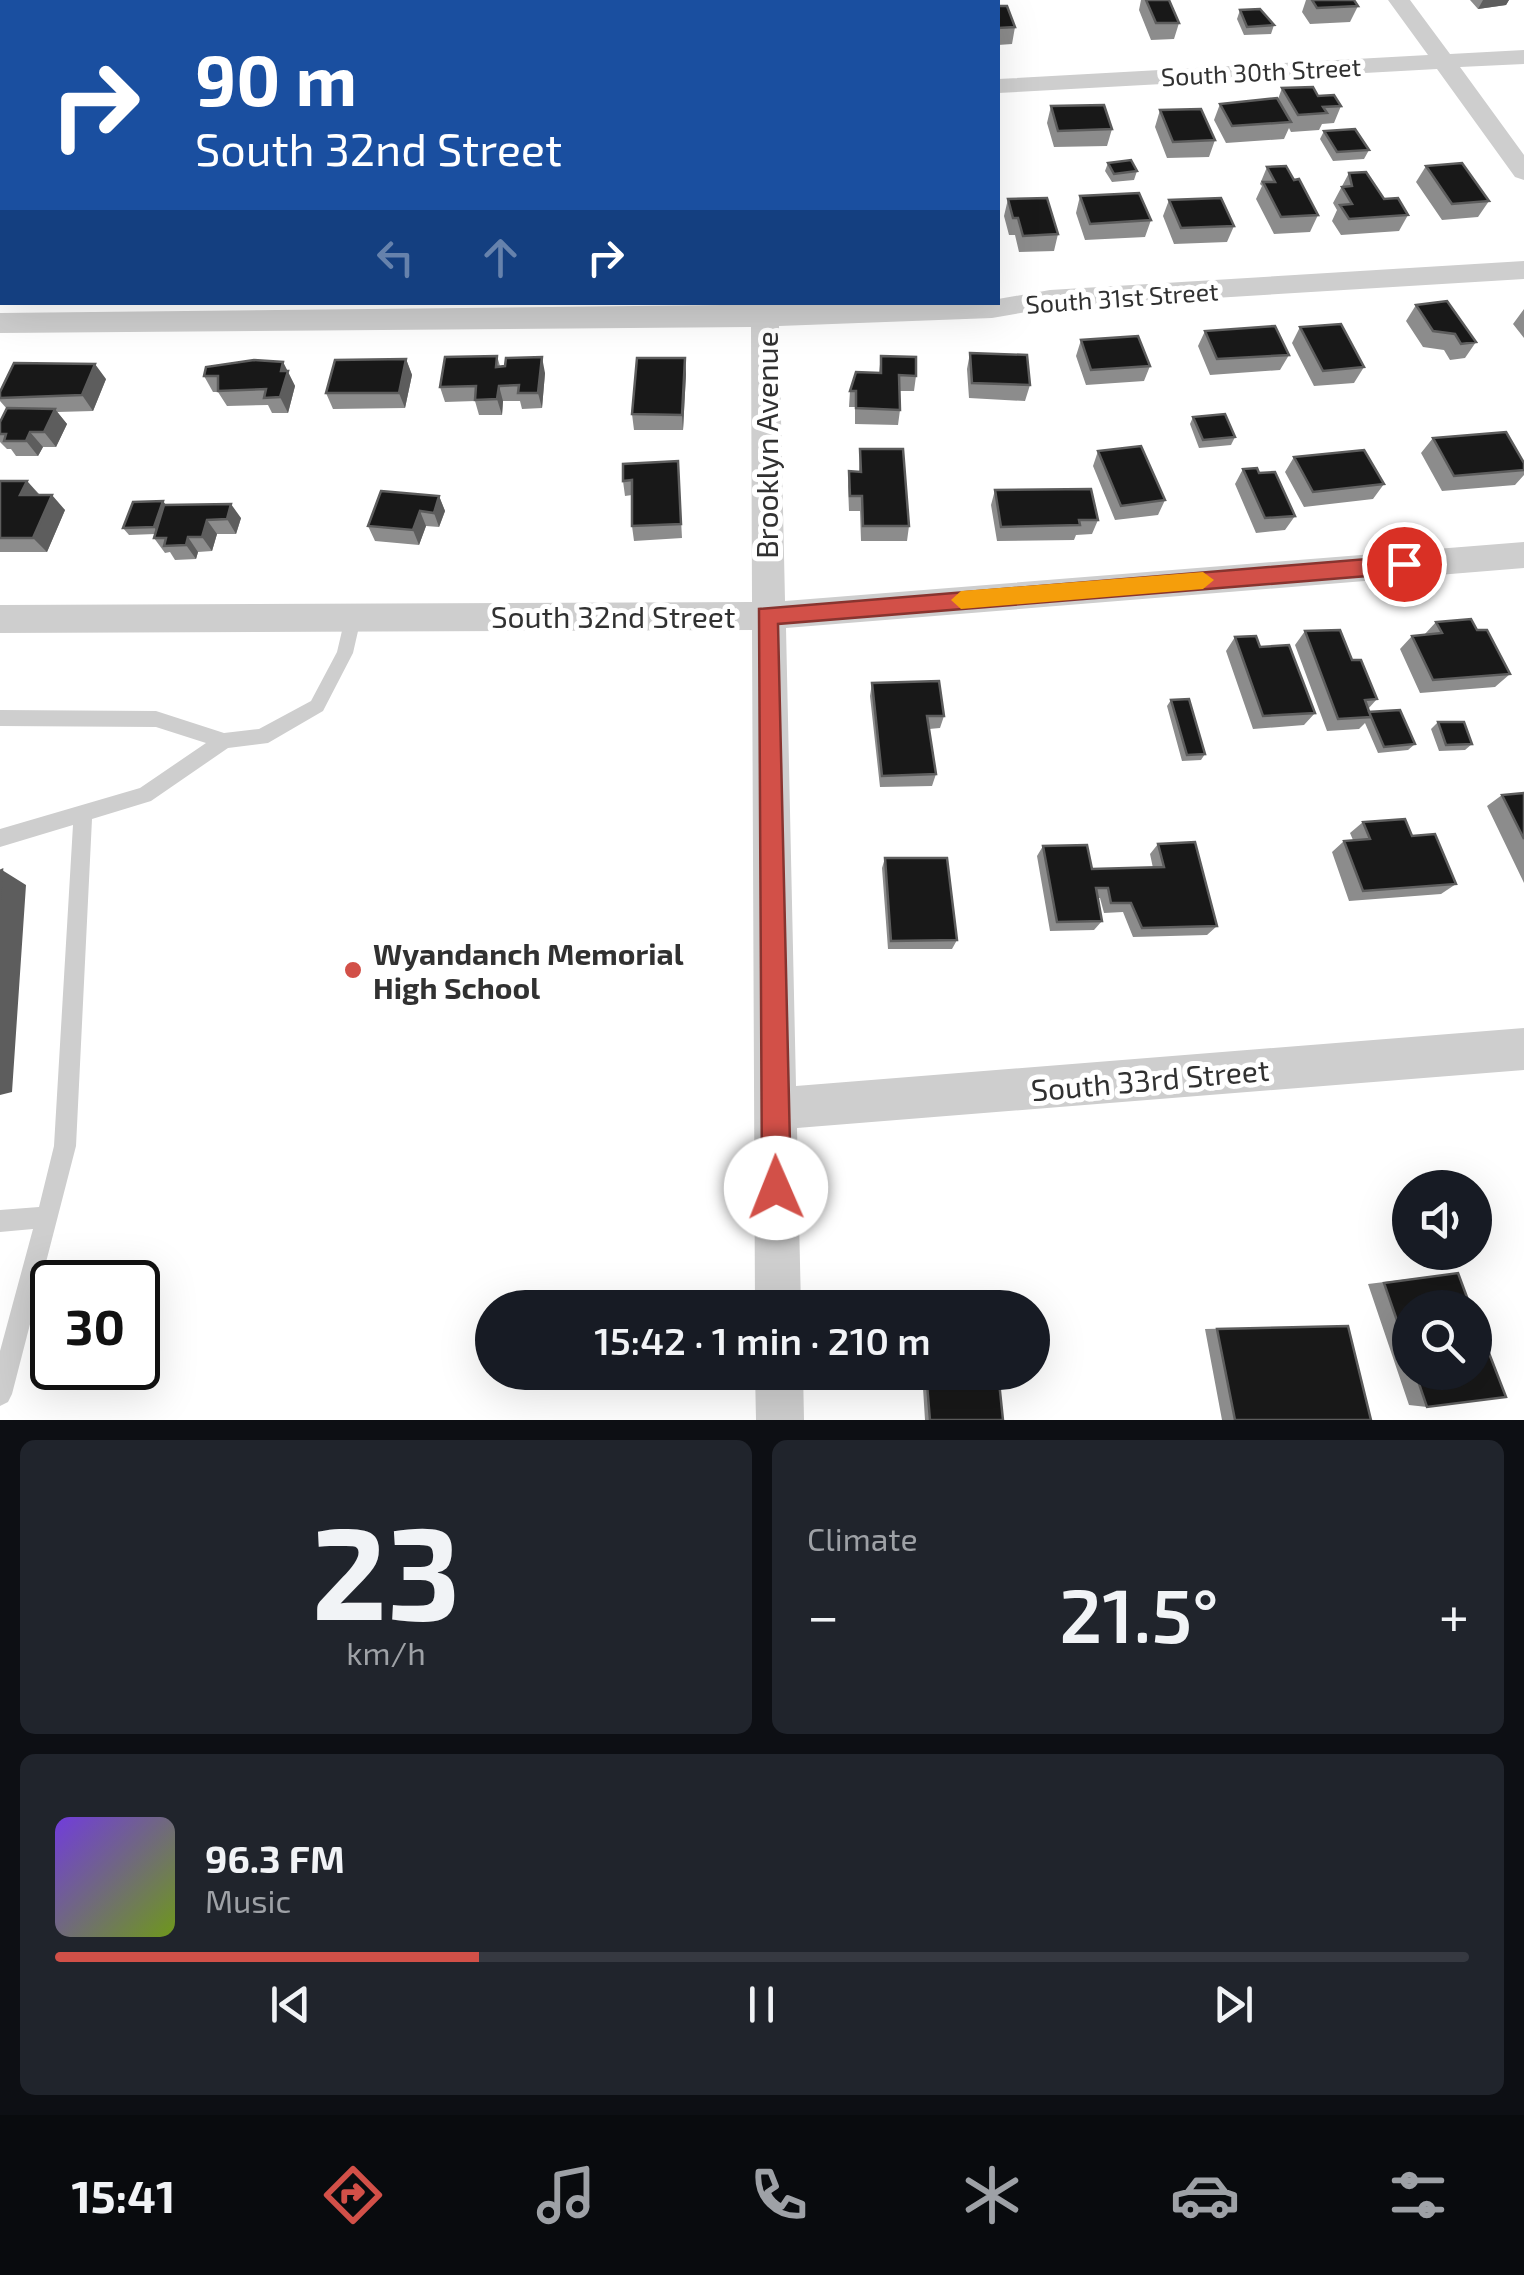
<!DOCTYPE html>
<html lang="en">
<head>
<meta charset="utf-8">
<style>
  body { margin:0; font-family:"Exo 2",sans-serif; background:#20242c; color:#f1f3f6; height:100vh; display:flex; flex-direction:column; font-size:38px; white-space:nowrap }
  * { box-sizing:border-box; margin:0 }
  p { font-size:32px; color:#9ea1a6 }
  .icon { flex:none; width:55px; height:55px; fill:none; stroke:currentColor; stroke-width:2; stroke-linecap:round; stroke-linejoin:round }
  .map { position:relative; height:1420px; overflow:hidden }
  .details { display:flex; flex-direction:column; gap:20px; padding:20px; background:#0d0f14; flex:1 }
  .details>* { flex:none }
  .guide { position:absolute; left:0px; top:0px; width:1000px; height:305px; box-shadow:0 10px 40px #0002; background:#1a4fa0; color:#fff; overflow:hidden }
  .fabs { position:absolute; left:1392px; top:1170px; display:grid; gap:20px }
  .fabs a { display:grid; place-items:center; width:100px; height:100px; border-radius:50%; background:#171b24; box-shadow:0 10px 40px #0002; font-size:50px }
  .speed { position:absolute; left:30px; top:1260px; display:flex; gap:20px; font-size:50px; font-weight:700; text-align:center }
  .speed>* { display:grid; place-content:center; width:130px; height:130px; border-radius:50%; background:#171b24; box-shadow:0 10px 40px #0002; line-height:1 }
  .speed .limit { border:5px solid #111; border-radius:15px; background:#fff; color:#111 }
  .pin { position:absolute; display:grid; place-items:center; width:85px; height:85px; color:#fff; margin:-42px; border:5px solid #fff; border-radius:50%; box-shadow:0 2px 10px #0007 }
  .me { position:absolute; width:110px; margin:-55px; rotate:359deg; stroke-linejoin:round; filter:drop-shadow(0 0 8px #0008) }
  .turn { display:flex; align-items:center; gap:35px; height:210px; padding:0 30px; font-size:45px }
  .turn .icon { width:130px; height:130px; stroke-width:2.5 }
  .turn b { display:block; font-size:70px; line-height:85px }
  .lanes { display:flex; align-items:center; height:95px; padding:0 30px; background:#0003; justify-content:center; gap:50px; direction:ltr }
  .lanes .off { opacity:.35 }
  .big { font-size:75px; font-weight:600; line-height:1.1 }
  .details .widget { flex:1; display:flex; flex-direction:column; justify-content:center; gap:15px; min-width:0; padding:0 35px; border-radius:15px; background:#20242c }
  .details .dial { align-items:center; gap:0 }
  .dial b { font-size:130px; line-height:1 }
  .song { display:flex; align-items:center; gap:30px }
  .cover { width:120px; height:120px; border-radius:15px; background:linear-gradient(135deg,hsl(260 70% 55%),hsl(80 70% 35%)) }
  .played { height:10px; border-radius:5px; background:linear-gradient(90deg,#d25048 30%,#363941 30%) }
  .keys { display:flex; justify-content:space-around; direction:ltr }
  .heat { display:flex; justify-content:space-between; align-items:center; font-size:55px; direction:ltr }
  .details .tiles { flex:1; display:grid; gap:20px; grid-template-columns:1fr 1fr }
  .widget:last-child { grid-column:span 2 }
  .trip { position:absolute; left:475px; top:1290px; width:575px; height:100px; border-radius:50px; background:#171b24; box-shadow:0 10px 40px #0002; font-weight:600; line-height:100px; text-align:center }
  .dock { display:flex; height:160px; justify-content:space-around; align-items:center; background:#090b0e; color:#9ea1a6 }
  .dock .icon { width:70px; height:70px }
  .dock .on { color:#d25048 }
  .dock b { font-size:45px; color:#f1f3f6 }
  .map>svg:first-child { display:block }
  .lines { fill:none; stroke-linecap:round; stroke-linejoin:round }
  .lane { fill:#cecece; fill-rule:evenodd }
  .street { fill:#cecece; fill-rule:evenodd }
  .wall { fill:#8c8c8c }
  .shaded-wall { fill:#5d5d5d }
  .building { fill:#181818; stroke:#5d5d5d; stroke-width:2.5 }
  .route { fill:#d25048; stroke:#88342f; stroke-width:2.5 }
  .slow { fill:#f59e0b }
  .poi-dot { fill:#d25048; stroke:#fff; stroke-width:4 }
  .labels { text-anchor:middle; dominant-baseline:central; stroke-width:10; stroke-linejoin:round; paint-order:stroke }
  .far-street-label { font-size:25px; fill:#313131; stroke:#fff }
  .street-label { font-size:30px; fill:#313131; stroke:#fff }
  .poi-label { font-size:30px; font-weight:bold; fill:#313131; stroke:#fff; text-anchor:start }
</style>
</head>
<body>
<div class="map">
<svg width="1524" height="1420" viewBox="0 0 1524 1420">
  <rect width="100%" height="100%" fill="#fff"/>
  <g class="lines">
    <path class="lane" d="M 353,611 L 359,613 L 361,618 L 353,653 L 323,711 L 268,743 L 228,748 L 151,801 L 92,819 L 76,1146 L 12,1394 L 8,1402 L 0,1406 L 0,1351 L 33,1229 L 0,1232 L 0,1210 L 39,1207 L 54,1146 L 73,825 L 0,847 L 0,829 L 140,788 L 206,743 L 156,727 L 0,726 L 0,710 L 156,711 L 224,733 L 259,729 L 311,701 L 337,652 L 345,618 L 347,613 Z"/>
    <path class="street" d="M 748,0 L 770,0 L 770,2 L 749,2 Z
      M 1388,0 L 1410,0 L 1450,54 L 1524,50 L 1524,64 L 1460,67 L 1524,155 L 1524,180 L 1515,177 L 1437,69 L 998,93 L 998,79 L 1428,55 Z
      M 0,97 L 2,97 L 2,111 L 0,111 Z
      M 1524,261 L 1524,279 L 1050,308 L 992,318 L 779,326 L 785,601 L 1524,542 L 1524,568 L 786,628 L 796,1086 L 1524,1028 L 1524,1070 L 797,1128 L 801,1308 L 755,1308 L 752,630 L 0,633 L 0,605 L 752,602 L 751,327 L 0,333 L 0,313 L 998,302 L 998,299 L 1050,290 Z
      M 755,1372 L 803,1372 L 804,1420 L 756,1420 Z"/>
  </g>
  <path class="wall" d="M 1141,0 L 1169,0 L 1179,23 L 1174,39 L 1151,40 L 1139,10 Z
    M 1306,0 L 1354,0 L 1358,6 L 1350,22 L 1310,24 L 1302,12 Z
    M 1470,0 L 1509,0 L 1506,5 L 1478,9 Z
    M 998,6 L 1015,27 L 1012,44 L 998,45 Z
    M 1240,10 L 1274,25 L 1271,34 L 1244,35 L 1237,19 Z
    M 0,24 L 2,24 L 2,60 L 0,60 Z
    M 1282,88 L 1318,96 L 1341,106 L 1334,123 L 1322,124 L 1319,130 L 1291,132 L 1289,128 L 1284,139 L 1226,143 L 1214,120 L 1220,104 L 1278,99 Z
    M 1051,106 L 1112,129 L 1107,146 L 1054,147 L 1047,123 Z
    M 1160,110 L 1215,140 L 1209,157 L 1167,158 L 1155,127 Z
    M 1324,131 L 1369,150 L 1364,159 L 1333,161 L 1320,139 Z
    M 1108,163 L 1137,171 L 1134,180 L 1112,182 L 1105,171 Z
    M 1426,166 L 1489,201 L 1478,217 L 1442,220 L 1416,182 Z
    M 1267,167 L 1318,215 L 1310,232 L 1274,234 L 1256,199 L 1262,186 L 1260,184 Z
    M 1349,173 L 1384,199 L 1408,215 L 1399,231 L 1341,235 L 1332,221 L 1337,210 L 1333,203 Z
    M 1080,196 L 1151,220 L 1145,237 L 1085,240 L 1076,213 Z
    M 1008,199 L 1058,234 L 1054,251 L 1019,252 L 1015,235 L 1009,235 L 1004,216 Z
    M 1169,200 L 1234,226 L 1227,242 L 1174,244 L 1163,216 Z
    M 0,222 L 2,222 L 2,273 L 0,273 Z
    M 1416,305 L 1476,342 L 1465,358 L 1450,360 L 1444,350 L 1423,347 L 1406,321 Z
    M 1524,309 L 1524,338 L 1513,324 Z
    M 1300,327 L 1364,367 L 1354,383 L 1314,386 L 1292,343 Z
    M 1205,331 L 1289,355 L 1280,370 L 1210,375 L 1198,346 Z
    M 1081,340 L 1150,366 L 1144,381 L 1086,385 L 1076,356 Z
    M 970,353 L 1030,385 L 1025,401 L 969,398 L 967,369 Z
    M 497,356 L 500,366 L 545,373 L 542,408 L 522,409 L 520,401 L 503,401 L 502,415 L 479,415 L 475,401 L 445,402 L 440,387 Z
    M 881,356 L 916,376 L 914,391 L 900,391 L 900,410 L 898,425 L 855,424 L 855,407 L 849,407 L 850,391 L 879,373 Z
    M 685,358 L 686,374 L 683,430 L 634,430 L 632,414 Z
    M 406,359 L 412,375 L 405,408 L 333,409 L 326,393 Z
    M 283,362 L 295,386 L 288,413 L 272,413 L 268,405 L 227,406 L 218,392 L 213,392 L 204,376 Z
    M 106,379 L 93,411 L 57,412 L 67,424 L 56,447 L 43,447 L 38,456 L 16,456 L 11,449 L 7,449 L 0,442 L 0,422 L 7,409 L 0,401 L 0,392 Z
    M 1193,417 L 1235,437 L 1231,445 L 1199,448 L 1190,424 Z
    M 1433,438 L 1524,463 L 1524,475 L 1515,485 L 1442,491 L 1421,453 Z
    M 860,449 L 909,526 L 907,541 L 861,541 L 860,511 L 849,511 L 848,486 L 849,471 L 859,472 Z
    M 1098,451 L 1165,500 L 1158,515 L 1115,520 L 1093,466 Z
    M 1294,457 L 1384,484 L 1373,499 L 1304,507 L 1285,472 Z
    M 678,461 L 682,538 L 634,541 L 632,526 L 632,495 L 625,496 L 623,481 Z
    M 1243,469 L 1259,473 L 1295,516 L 1285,530 L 1256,533 L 1235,484 Z
    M 0,481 L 27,481 L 40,495 L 65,510 L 47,552 L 0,552 Z
    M 995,490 L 1098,520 L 1092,534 L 1076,535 L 1074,540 L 997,541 L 991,505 Z
    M 439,496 L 445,511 L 439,527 L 426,526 L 419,545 L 375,541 L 368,526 Z
    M 163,501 L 166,505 L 241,518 L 236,534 L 217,534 L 212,551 L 198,552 L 196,559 L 175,560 L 170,552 L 165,553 L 154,538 L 155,534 L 129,535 L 123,528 Z
    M 1436,622 L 1477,630 L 1510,674 L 1495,687 L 1420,693 L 1400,649 L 1412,636 L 1424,635 Z
    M 1305,631 L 1352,660 L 1377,699 L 1368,709 L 1369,712 L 1415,744 L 1408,750 L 1378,753 L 1365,723 L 1359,729 L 1327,731 L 1295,645 Z
    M 1235,637 L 1260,647 L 1315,713 L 1304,725 L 1253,729 L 1226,651 Z
    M 872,683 L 944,716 L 940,728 L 929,729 L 936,774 L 932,786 L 880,787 L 870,696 Z
    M 1171,700 L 1205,754 L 1201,760 L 1182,761 L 1167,706 Z
    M 1438,722 L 1472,744 L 1465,750 L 1439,751 L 1431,729 Z
    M 1524,793 L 1524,883 L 1487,806 L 1502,795 Z
    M 1363,822 L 1456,884 L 1441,894 L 1349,901 L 1332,852 L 1344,841 L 1353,840 L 1350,833 Z
    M 1158,844 L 1217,926 L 1207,935 L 1133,937 L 1123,912 L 1104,913 L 1100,898 L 1097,898 L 1102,921 L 1094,930 L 1050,931 L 1037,856 L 1043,846 L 1092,869 L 1153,868 L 1150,854 Z
    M 885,858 L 957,940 L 952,949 L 888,949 L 882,868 Z
    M 1458,1273 L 1410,1308 L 1410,1372 L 1475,1372 L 1427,1407 L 1409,1405 L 1368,1284 Z
    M 1348,1326 L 1371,1420 L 1222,1420 L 1205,1329 Z
    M 922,1372 L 998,1372 L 1003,1420 L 925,1420 Z"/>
  <path class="shaded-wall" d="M 1483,0 L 1509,0 L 1506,5 L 1478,9 Z
    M 542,357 L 545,373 L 542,408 L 538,393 Z
    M 685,358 L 686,374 L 683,430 L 682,415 Z
    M 406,359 L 412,375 L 405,408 L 399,393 Z
    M 283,362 L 295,386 L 288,413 L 280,397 L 281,371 Z
    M 95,364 L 106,379 L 93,411 L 82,395 Z
    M 499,386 L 503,401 L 502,415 L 497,399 Z
    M 55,409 L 67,424 L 56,447 L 44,432 Z
    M 30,432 L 43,447 L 38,456 L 26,441 Z
    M 27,481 L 40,496 L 20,495 Z
    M 52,495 L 65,510 L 47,552 L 33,538 Z
    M 439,496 L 445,511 L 439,527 L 434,513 Z
    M 163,501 L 168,509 L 159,534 L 154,527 Z
    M 231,504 L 241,518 L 236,534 L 227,519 Z
    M 420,511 L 426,526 L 419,545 L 413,530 Z
    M 207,520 L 217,534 L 212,551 L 202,537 Z
    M 188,537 L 198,552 L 196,559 L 186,545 Z
    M 2,870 L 26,885 L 12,1092 L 0,1095 L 0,901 Z"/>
  <path class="building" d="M 60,0 L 89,0 L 88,2 L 58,2 Z
    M 663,0 L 696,0 L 696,2 L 663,2 Z
    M 1146,0 L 1169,0 L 1179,23 L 1156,23 Z
    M 1312,0 L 1354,0 L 1358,6 L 1317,8 Z
    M 998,6 L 1007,6 L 1015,27 L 998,28 Z
    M 1260,9 L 1274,25 L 1247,27 L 1240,10 Z
    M 0,24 L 2,24 L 2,44 L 0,44 Z
    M 1313,87 L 1318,96 L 1334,95 L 1341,106 L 1323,107 L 1327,113 L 1298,115 L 1282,88 Z
    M 1277,98 L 1291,122 L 1232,126 L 1220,104 Z
    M 1104,105 L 1112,129 L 1058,131 L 1051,106 Z
    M 1201,109 L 1215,140 L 1173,142 L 1160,110 Z
    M 1355,129 L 1369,150 L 1337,152 L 1324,131 Z
    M 1131,160 L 1137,171 L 1114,174 L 1108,163 Z
    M 1462,163 L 1489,201 L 1452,204 L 1426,166 Z
    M 1286,166 L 1294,180 L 1299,179 L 1318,215 L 1281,217 L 1263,182 L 1275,182 L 1267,167 Z
    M 1366,172 L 1384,199 L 1398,198 L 1408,215 L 1349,219 L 1340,205 L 1352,204 L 1342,187 L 1352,186 L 1349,173 Z
    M 1139,193 L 1151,220 L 1090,224 L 1080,196 Z
    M 1047,198 L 1058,234 L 1023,236 L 1018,218 L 1013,218 L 1008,199 Z
    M 1221,198 L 1234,226 L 1181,228 L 1169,200 Z
    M 0,222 L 2,222 L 2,252 L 0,257 Z
    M 1447,301 L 1476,342 L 1461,344 L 1455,334 L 1433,331 L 1416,305 Z
    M 1341,324 L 1364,367 L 1323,371 L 1300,327 Z
    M 1275,326 L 1289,355 L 1217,359 L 1205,331 Z
    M 1138,336 L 1150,366 L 1091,370 L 1081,340 Z
    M 970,353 L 1027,355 L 1030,385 L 972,383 Z
    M 497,356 L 496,367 L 505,366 L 506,358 L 542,357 L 538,393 L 518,393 L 519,385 L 499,386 L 497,399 L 475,400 L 476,386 L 440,387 L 445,357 Z
    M 881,356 L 916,357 L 916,376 L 899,375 L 900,410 L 856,408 L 856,391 L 850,391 L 856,372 L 881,373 Z
    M 637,358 L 685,358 L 682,415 L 632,414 Z
    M 406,359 L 399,393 L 326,393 L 335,360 Z
    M 254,360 L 283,362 L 281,371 L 288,371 L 280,397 L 264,398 L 266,389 L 218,391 L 218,376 L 204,376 L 206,367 Z
    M 14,363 L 95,364 L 82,395 L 0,398 L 0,392 Z
    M 7,408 L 55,409 L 44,432 L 30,432 L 26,441 L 4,441 L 6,434 L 0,434 L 0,422 Z
    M 1225,414 L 1235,437 L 1203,440 L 1193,417 Z
    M 1506,432 L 1524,463 L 1524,470 L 1454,476 L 1433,438 Z
    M 1141,446 L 1165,500 L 1121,506 L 1098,451 Z
    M 860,449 L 903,449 L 909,526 L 863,526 L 862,496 L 850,496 L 849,471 L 861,472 Z
    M 1364,450 L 1384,484 L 1313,492 L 1294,457 Z
    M 678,461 L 681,524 L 632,526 L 632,480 L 623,481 L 623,464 Z
    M 1257,468 L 1259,473 L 1275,472 L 1295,516 L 1265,518 L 1243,469 Z
    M 0,481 L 27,481 L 20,495 L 52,495 L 33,538 L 0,538 Z
    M 1091,489 L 1098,520 L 1079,520 L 1080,525 L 1001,527 L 995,490 Z
    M 381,491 L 439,496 L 434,513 L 420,511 L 413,530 L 368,526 Z
    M 163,501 L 154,527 L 123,528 L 133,502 Z
    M 231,504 L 227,519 L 207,520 L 202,537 L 188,537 L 186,545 L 164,546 L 166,538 L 154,538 L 164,505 Z
    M 1471,619 L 1477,630 L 1487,630 L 1510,674 L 1433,680 L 1412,636 L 1442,633 L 1436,622 Z
    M 1340,630 L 1352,660 L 1361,660 L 1377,699 L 1365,700 L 1371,717 L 1338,719 L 1305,631 Z
    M 1256,636 L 1260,647 L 1289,645 L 1315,713 L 1263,716 L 1235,637 Z
    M 939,681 L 944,716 L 927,716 L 936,774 L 882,776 L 872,683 Z
    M 1189,699 L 1205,754 L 1187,755 L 1171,700 Z
    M 1400,710 L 1415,744 L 1384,747 L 1369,712 Z
    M 1438,722 L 1464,722 L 1472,744 L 1446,745 Z
    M 1524,793 L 1524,839 L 1502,795 Z
    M 1405,819 L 1412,836 L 1435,834 L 1456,884 L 1363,891 L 1344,841 L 1370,839 L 1363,822 Z
    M 1195,842 L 1217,926 L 1142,928 L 1131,903 L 1111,903 L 1108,888 L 1096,888 L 1102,921 L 1057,922 L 1043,846 L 1087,845 L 1092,869 L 1164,867 L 1158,844 Z
    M 885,858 L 947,858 L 957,940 L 891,941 Z
    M 2,870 L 0,901 L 0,871 Z
    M 1458,1273 L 1471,1308 L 1410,1308 L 1410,1358 L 1384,1283 Z
    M 1475,1317 L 1506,1397 L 1427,1407 L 1415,1372 L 1475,1372 Z
    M 1348,1326 L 1371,1420 L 1235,1420 L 1217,1329 Z
    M 926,1372 L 998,1372 L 1003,1420 L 930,1420 Z"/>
  <path class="route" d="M 1404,556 L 1415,564 L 1404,573 L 778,624 L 791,1188 L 787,1198 L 776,1203 L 766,1198 L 762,1188 L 759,609 Z"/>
  <path class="slow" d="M 1203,572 L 1214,580 L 1203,589 L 961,609 L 951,600 L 961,591 Z"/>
  <circle class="poi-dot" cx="353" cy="970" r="10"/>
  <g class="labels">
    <g class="far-street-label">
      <text transform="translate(1261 71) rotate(-3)">South 30th Street</text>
      <text transform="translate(1122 297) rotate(-4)">South 31st Street</text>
    </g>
    <g class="street-label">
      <text transform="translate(766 445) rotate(-90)">Brooklyn Avenue</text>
      <text x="613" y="616">South 32nd Street</text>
      <text transform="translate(1150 1079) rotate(-5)">South 33rd Street</text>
    </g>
    <g class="poi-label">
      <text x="373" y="953">Wyandanch Memorial<tspan x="373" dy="34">High School</tspan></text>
    </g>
  </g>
</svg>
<div class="fabs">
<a><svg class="icon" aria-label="sound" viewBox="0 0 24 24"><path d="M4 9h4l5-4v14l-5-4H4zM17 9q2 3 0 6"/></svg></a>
<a><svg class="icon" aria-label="search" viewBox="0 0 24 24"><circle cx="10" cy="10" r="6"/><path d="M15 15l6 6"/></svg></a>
</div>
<div class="speed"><div class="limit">30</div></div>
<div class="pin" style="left:1404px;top:564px;background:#d93025"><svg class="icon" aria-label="arrive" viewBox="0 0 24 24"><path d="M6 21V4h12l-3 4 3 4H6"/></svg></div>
<svg class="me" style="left:776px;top:1188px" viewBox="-20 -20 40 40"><circle r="19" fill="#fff"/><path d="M0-13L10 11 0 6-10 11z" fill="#d25048"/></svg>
<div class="trip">15:42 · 1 min · 210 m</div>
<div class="guide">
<div class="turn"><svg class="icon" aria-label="right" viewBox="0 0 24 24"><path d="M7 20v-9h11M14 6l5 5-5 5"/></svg><div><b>90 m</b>South 32nd Street</div></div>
<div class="lanes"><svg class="icon off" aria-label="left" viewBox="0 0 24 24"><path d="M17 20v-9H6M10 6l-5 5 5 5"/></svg><svg class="icon off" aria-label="ahead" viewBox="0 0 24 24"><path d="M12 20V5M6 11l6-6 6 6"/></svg><svg class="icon" aria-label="right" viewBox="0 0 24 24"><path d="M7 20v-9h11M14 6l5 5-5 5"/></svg></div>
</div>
</div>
<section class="details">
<div class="tiles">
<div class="widget dial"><b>23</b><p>km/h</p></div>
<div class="widget"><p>Climate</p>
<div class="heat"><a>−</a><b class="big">21.5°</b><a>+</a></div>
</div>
<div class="widget">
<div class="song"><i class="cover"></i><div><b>96.3 FM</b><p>Music</p></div></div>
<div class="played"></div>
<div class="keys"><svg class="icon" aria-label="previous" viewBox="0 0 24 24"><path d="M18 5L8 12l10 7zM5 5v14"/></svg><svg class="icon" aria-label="pause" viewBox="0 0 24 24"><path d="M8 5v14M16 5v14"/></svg><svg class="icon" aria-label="next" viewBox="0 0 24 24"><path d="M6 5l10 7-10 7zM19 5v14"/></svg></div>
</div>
</div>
</section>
<nav class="dock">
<b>15:41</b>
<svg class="icon on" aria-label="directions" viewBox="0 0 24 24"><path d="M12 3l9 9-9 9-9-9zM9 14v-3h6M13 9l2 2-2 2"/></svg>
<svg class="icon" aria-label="music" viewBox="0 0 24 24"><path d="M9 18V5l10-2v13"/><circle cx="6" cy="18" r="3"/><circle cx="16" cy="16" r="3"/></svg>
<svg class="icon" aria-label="phone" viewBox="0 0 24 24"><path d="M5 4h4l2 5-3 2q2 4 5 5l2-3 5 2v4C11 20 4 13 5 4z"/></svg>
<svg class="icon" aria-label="climate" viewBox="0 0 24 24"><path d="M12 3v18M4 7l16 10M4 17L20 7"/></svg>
<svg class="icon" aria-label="car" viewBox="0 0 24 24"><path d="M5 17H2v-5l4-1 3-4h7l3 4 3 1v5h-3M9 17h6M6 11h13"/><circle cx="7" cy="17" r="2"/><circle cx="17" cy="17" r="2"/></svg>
<svg class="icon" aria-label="filters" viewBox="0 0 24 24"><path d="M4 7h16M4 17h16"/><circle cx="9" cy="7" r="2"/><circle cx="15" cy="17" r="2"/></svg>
</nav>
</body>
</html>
